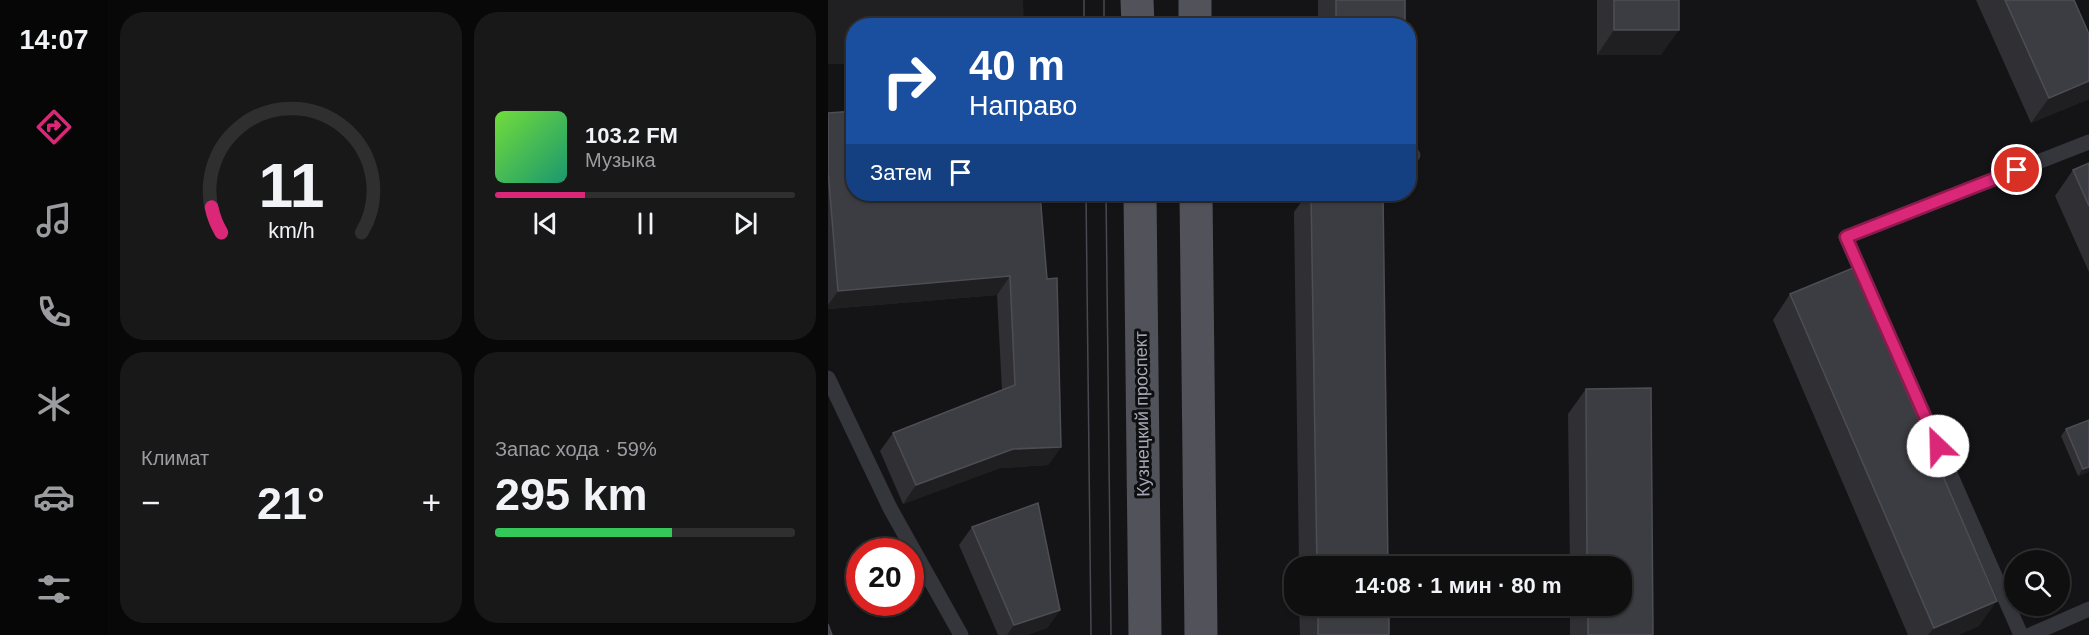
<!DOCTYPE html>
<html lang="ru">
<head>
<meta charset="utf-8">
<style>
  body { margin:0; font-family:Helvetica,sans-serif; background:#181819; color:#f1f3f6; height:100vh; display:flex; flex-direction:column; font-size:22px; white-space:nowrap }
  * { box-sizing:border-box; margin:0 }
  p { font-size:20px; color:#9b9c9f }
  .icon { flex:none; width:33px; height:33px; fill:none; stroke:currentColor; stroke-width:2; stroke-linecap:round; stroke-linejoin:round }
  .map { position:relative; flex:1; overflow:hidden }
  .drawer { display:flex; flex-direction:column; gap:12px; padding:12px; background:#080809; width:720px }
  .drawer>* { flex:none }
  .banner { position:absolute; left:18px; top:18px; width:570px; height:183px; border-radius:24px; box-shadow:0 2px 4px #0004,0 0 0 2px #2f2f30; background:#1a4fa0; color:#fff; overflow:hidden }
  .fabs { position:absolute; left:1176px; top:550px; display:grid; gap:12px }
  .fabs a { display:grid; place-items:center; width:66px; height:66px; border-radius:50%; background:#0f0f10; box-shadow:0 2px 4px #0004,0 0 0 2px #2f2f30; font-size:30px }
  .speed { position:absolute; left:18px; top:538px; display:flex; gap:12px; font-size:30px; font-weight:700; text-align:center }
  .speed>* { display:grid; place-content:center; width:78px; height:78px; border-radius:50%; background:#0f0f10; box-shadow:0 2px 4px #0004,0 0 0 2px #2f2f30; line-height:1 }
  .speed .limit { border:9px solid #d22; background:#fff; color:#111 }
  .pin { position:absolute; display:grid; place-items:center; width:51px; height:51px; color:#fff; margin:-26px; border:3px solid #fff; border-radius:50%; box-shadow:0 2px 6px #0007 }
  .me { position:absolute; width:66px; margin:-33px; rotate:336deg; stroke-linejoin:round; filter:drop-shadow(0 0 4px #0008) }
  .turn { display:flex; align-items:center; gap:21px; height:126px; padding:0 24px; font-size:27px }
  .turn .icon { width:78px; height:78px; stroke-width:2.5 }
  .turn b { display:block; font-size:42px; line-height:51px }
  .then { display:flex; align-items:center; height:57px; padding:0 24px; background:#0003; gap:12px; font-size:22px }
  .big { font-size:45px; font-weight:800; line-height:1.1 }
  .drawer .card { flex:1; display:flex; flex-direction:column; justify-content:center; gap:9px; min-width:0; padding:0 21px; border-radius:24px; background:#181819 }
  .drawer .dial { align-items:center; gap:0 }
  .dial svg { height:156px; overflow:visible; fill:none; stroke:#2f2f30; stroke-width:7; stroke-linecap:round; text-anchor:middle }
  .dial text { fill:#f1f3f6; stroke:none }
  .song { display:flex; align-items:center; gap:18px }
  .cover { width:72px; height:72px; border-radius:9px; background:linear-gradient(135deg,hsl(100 70% 55%),hsl(160 70% 35%)) }
  .played { height:6px; border-radius:3px; background:linear-gradient(90deg,#db2777 30%,#2f2f30 30%) }
  .keys { display:flex; justify-content:space-around; direction:ltr }
  .heat { display:flex; justify-content:space-between; align-items:center; font-size:33px; direction:ltr }
  .charge { height:9px; border-radius:4px; background:linear-gradient(90deg,#34c759 59%,#2f2f30 0) }
  .drawer .tiles { flex:1; display:grid; gap:12px; grid-template-columns:repeat(2,1fr) }
  .trip { position:absolute; left:456px; top:556px; width:348px; height:60px; border-radius:24px; background:#0f0f10; box-shadow:0 2px 4px #0004,0 0 0 2px #2f2f30; font-weight:800; line-height:60px; text-align:center }
  main { display:flex; flex:1; min-height:0 }
  .tabs { display:flex; flex-direction:column; width:108px; justify-content:space-around; align-items:center; background:#060606; color:#9b9c9f }
  .tabs .icon { width:42px; height:42px }
  .tabs .current { color:#db2777 }
  .tabs b { font-size:27px; color:#f1f3f6 }
  .map>svg:first-child { display:block }
  .built { fill:#202023 }
  .lines { fill:none; stroke-linecap:round; stroke-linejoin:round }
  .service { stroke:#35363b; stroke-width:15 }
  .primary { stroke:#51525a; stroke-width:33 }
  .tram { stroke:#484950; stroke-width:1.5 }
  .wall { fill:#303034 }
  .shaded-wall { fill:#1f1f22 }
  .building { fill:#3c3d42; stroke:#4d4e54; stroke-width:1.5 }
  .route-casing { stroke:#8e194d; stroke-width:15 }
  .route { stroke:#db2777; stroke-width:10 }
  .labels { text-anchor:middle; dominant-baseline:central; stroke-width:6; stroke-linejoin:round; paint-order:stroke }
  .street-label { font-size:18px; fill:#a5a9b7; stroke:#0f0f11 }
</style>
</head>
<body>
<main>
<nav class="tabs">
<b>14:07</b>
<svg class="icon current" aria-label="directions" viewBox="0 0 24 24"><path d="M12 3l9 9-9 9-9-9zM9 14v-3h6M13 9l2 2-2 2"/></svg>
<svg class="icon" aria-label="music" viewBox="0 0 24 24"><path d="M9 18V5l10-2v13"/><circle cx="6" cy="18" r="3"/><circle cx="16" cy="16" r="3"/></svg>
<svg class="icon" aria-label="phone" viewBox="0 0 24 24"><path d="M5 4h4l2 5-3 2q2 4 5 5l2-3 5 2v4C11 20 4 13 5 4z"/></svg>
<svg class="icon" aria-label="climate" viewBox="0 0 24 24"><path d="M12 3v18M4 7l16 10M4 17L20 7"/></svg>
<svg class="icon" aria-label="car" viewBox="0 0 24 24"><path d="M5 17H2v-5l4-1 3-4h7l3 4 3 1v5h-3M9 17h6M6 11h13"/><circle cx="7" cy="17" r="2"/><circle cx="17" cy="17" r="2"/></svg>
<svg class="icon" aria-label="filters" viewBox="0 0 24 24"><path d="M4 7h16M4 17h16"/><circle cx="9" cy="7" r="2"/><circle cx="15" cy="17" r="2"/></svg>
</nav>
<section class="drawer">
<div class="tiles">
<div class="card dial"><svg viewBox="0 0 100 80">
<path d="M14 69A42 42 0 1 1 86 69"/>
<path d="M14 69A42 42 0 0 1 9 56" stroke="#db2777"/>
<text x="50" y="56" font-size="32" font-weight="700">11</text>
<text x="50" y="72" font-size="11">km/h</text>
</svg></div>
<div class="card">
<div class="song"><i class="cover"></i><div><b>103.2 FM</b><p>Музыка</p></div></div>
<div class="played"></div>
<div class="keys"><svg class="icon" aria-label="previous" viewBox="0 0 24 24"><path d="M18 5L8 12l10 7zM5 5v14"/></svg><svg class="icon" aria-label="pause" viewBox="0 0 24 24"><path d="M8 5v14M16 5v14"/></svg><svg class="icon" aria-label="next" viewBox="0 0 24 24"><path d="M6 5l10 7-10 7zM19 5v14"/></svg></div>
</div>
<div class="card"><p>Климат</p>
<div class="heat"><a>−</a><b class="big">21°</b><a>+</a></div>
</div>
<div class="card"><p>Запас хода · 59%</p><b class="big">295 km</b><div class="charge"></div></div>
</div>
</section>
<div class="map">
<svg width="1261" height="635" viewBox="0 0 1261 635">
  <rect width="100%" height="100%" fill="#141416"/>
  <path class="built" d="M 0,0 L 195,0 L 196,25 L 26,26 L 25,64 L 0,64 Z"/>
  <g class="lines">
    <path class="service" d="M 580,155 L 585,155
      M 0,378 L 62,508 L 133,635
      M 1193,635 L 1018,237 L 1261,142
      M 1202,635 L 1261,609"/>
    <path class="primary" d="M 309,0 L 310,26
      M 367,0 L 367,26
      M 312,194 L 317,635
      M 368,194 L 373,635"/>
    <path class="tram" d="M 256,0 L 256,26
      M 276,0 L 276,26
      M 258,194 L 263,635
      M 278,194 L 283,635"/>
  </g>
  <path class="wall" d="M 490,0 L 577,0 L 577,26 L 490,26 Z
    M 769,0 L 851,0 L 833,55 L 769,55 Z
    M 1148,0 L 1246,0 L 1261,34 L 1261,99 L 1203,123 Z
    M 0,113 L 212,194 L 233,447 L 220,465 L 172,468 L 75,504 L 52,451 L 65,433 L 174,390 L 169,295 L 0,309 Z
    M 1261,163 L 1261,272 L 1227,196 L 1245,170 Z
    M 479,194 L 555,194 L 560,567 L 471,567 L 466,212 Z
    M 962,294 L 1151,626 L 1130,635 L 1080,635 L 945,320 Z
    M 758,389 L 825,635 L 742,635 L 742,606 L 794,606 L 794,567 L 742,567 L 740,414 Z
    M 1238,429 L 1261,472 L 1250,476 L 1233,436 Z
    M 144,527 L 232,610 L 219,628 L 198,635 L 170,635 L 131,545 Z
    M 471,606 L 561,606 L 561,635 L 472,635 Z"/>
  <path class="shaded-wall" d="M 786,30 L 851,30 L 833,55 L 769,55 Z
    M 1261,81 L 1261,99 L 1203,123 L 1221,98 Z
    M 182,276 L 169,295 L 0,309 L 0,305 L 10,291 Z
    M 233,447 L 220,465 L 172,468 L 75,504 L 88,485 L 185,449 Z
    M 1261,467 L 1261,472 L 1250,476 L 1255,469 Z
    M 1169,601 L 1151,626 L 1130,635 L 1100,635 L 1106,628 Z
    M 232,610 L 219,628 L 198,635 L 179,635 L 186,625 Z"/>
  <path class="building" d="M 508,0 L 577,0 L 577,26 L 508,26 Z
    M 786,0 L 851,0 L 851,30 L 786,30 Z
    M 1177,0 L 1246,0 L 1261,34 L 1261,81 L 1221,98 Z
    M 26,111 L 26,194 L 212,194 L 219,279 L 229,278 L 233,447 L 185,449 L 88,485 L 65,433 L 187,385 L 182,276 L 10,291 L 0,171 L 0,113 Z
    M 1261,163 L 1261,206 L 1245,170 Z
    M 483,194 L 555,194 L 560,567 L 489,567 Z
    M 1025,268 L 1169,601 L 1106,628 L 962,294 Z
    M 823,388 L 825,635 L 760,635 L 760,606 L 794,606 L 794,567 L 759,567 L 758,389 Z
    M 1261,420 L 1261,467 L 1255,469 L 1238,429 Z
    M 210,503 L 232,610 L 186,625 L 144,527 Z
    M 490,606 L 561,606 L 561,635 L 490,635 Z
    M 0,624 L 4,635 L 0,635 Z"/>
  <g class="lines">
    <g class="route-casing">
      <path id="route" d="M 1110,446 L 1018,237 L 1189,170"/>
    </g>
    <use href="#route" class="route"/>
  </g>
  <g class="labels">
    <g class="street-label">
      <text transform="translate(314 414) rotate(-91)">Кузнецкий проспект</text>
    </g>
  </g>
</svg>
<div class="fabs">
<a><svg class="icon" aria-label="search" viewBox="0 0 24 24"><circle cx="10" cy="10" r="6"/><path d="M15 15l6 6"/></svg></a>
</div>
<div class="speed"><div class="limit">20</div></div>
<div class="pin" style="left:1189px;top:170px;background:#d93025"><svg class="icon" aria-label="arrive" viewBox="0 0 24 24"><path d="M6 21V4h12l-3 4 3 4H6"/></svg></div>
<svg class="me" style="left:1110px;top:446px" viewBox="-20 -20 40 40"><circle r="19" fill="#fff"/><path d="M0-13L10 11 0 6-10 11z" fill="#db2777"/></svg>
<div class="trip">14:08 · 1 мин · 80 m</div>
<div class="banner">
<div class="turn"><svg class="icon" aria-label="right" viewBox="0 0 24 24"><path d="M7 20v-9h11M14 6l5 5-5 5"/></svg><div><b>40 m</b>Направо</div></div>
<div class="then">Затем<svg class="icon" aria-label="arrive" viewBox="0 0 24 24"><path d="M6 21V4h12l-3 4 3 4H6"/></svg></div>
</div>
</div>
</main>
</body>
</html>
